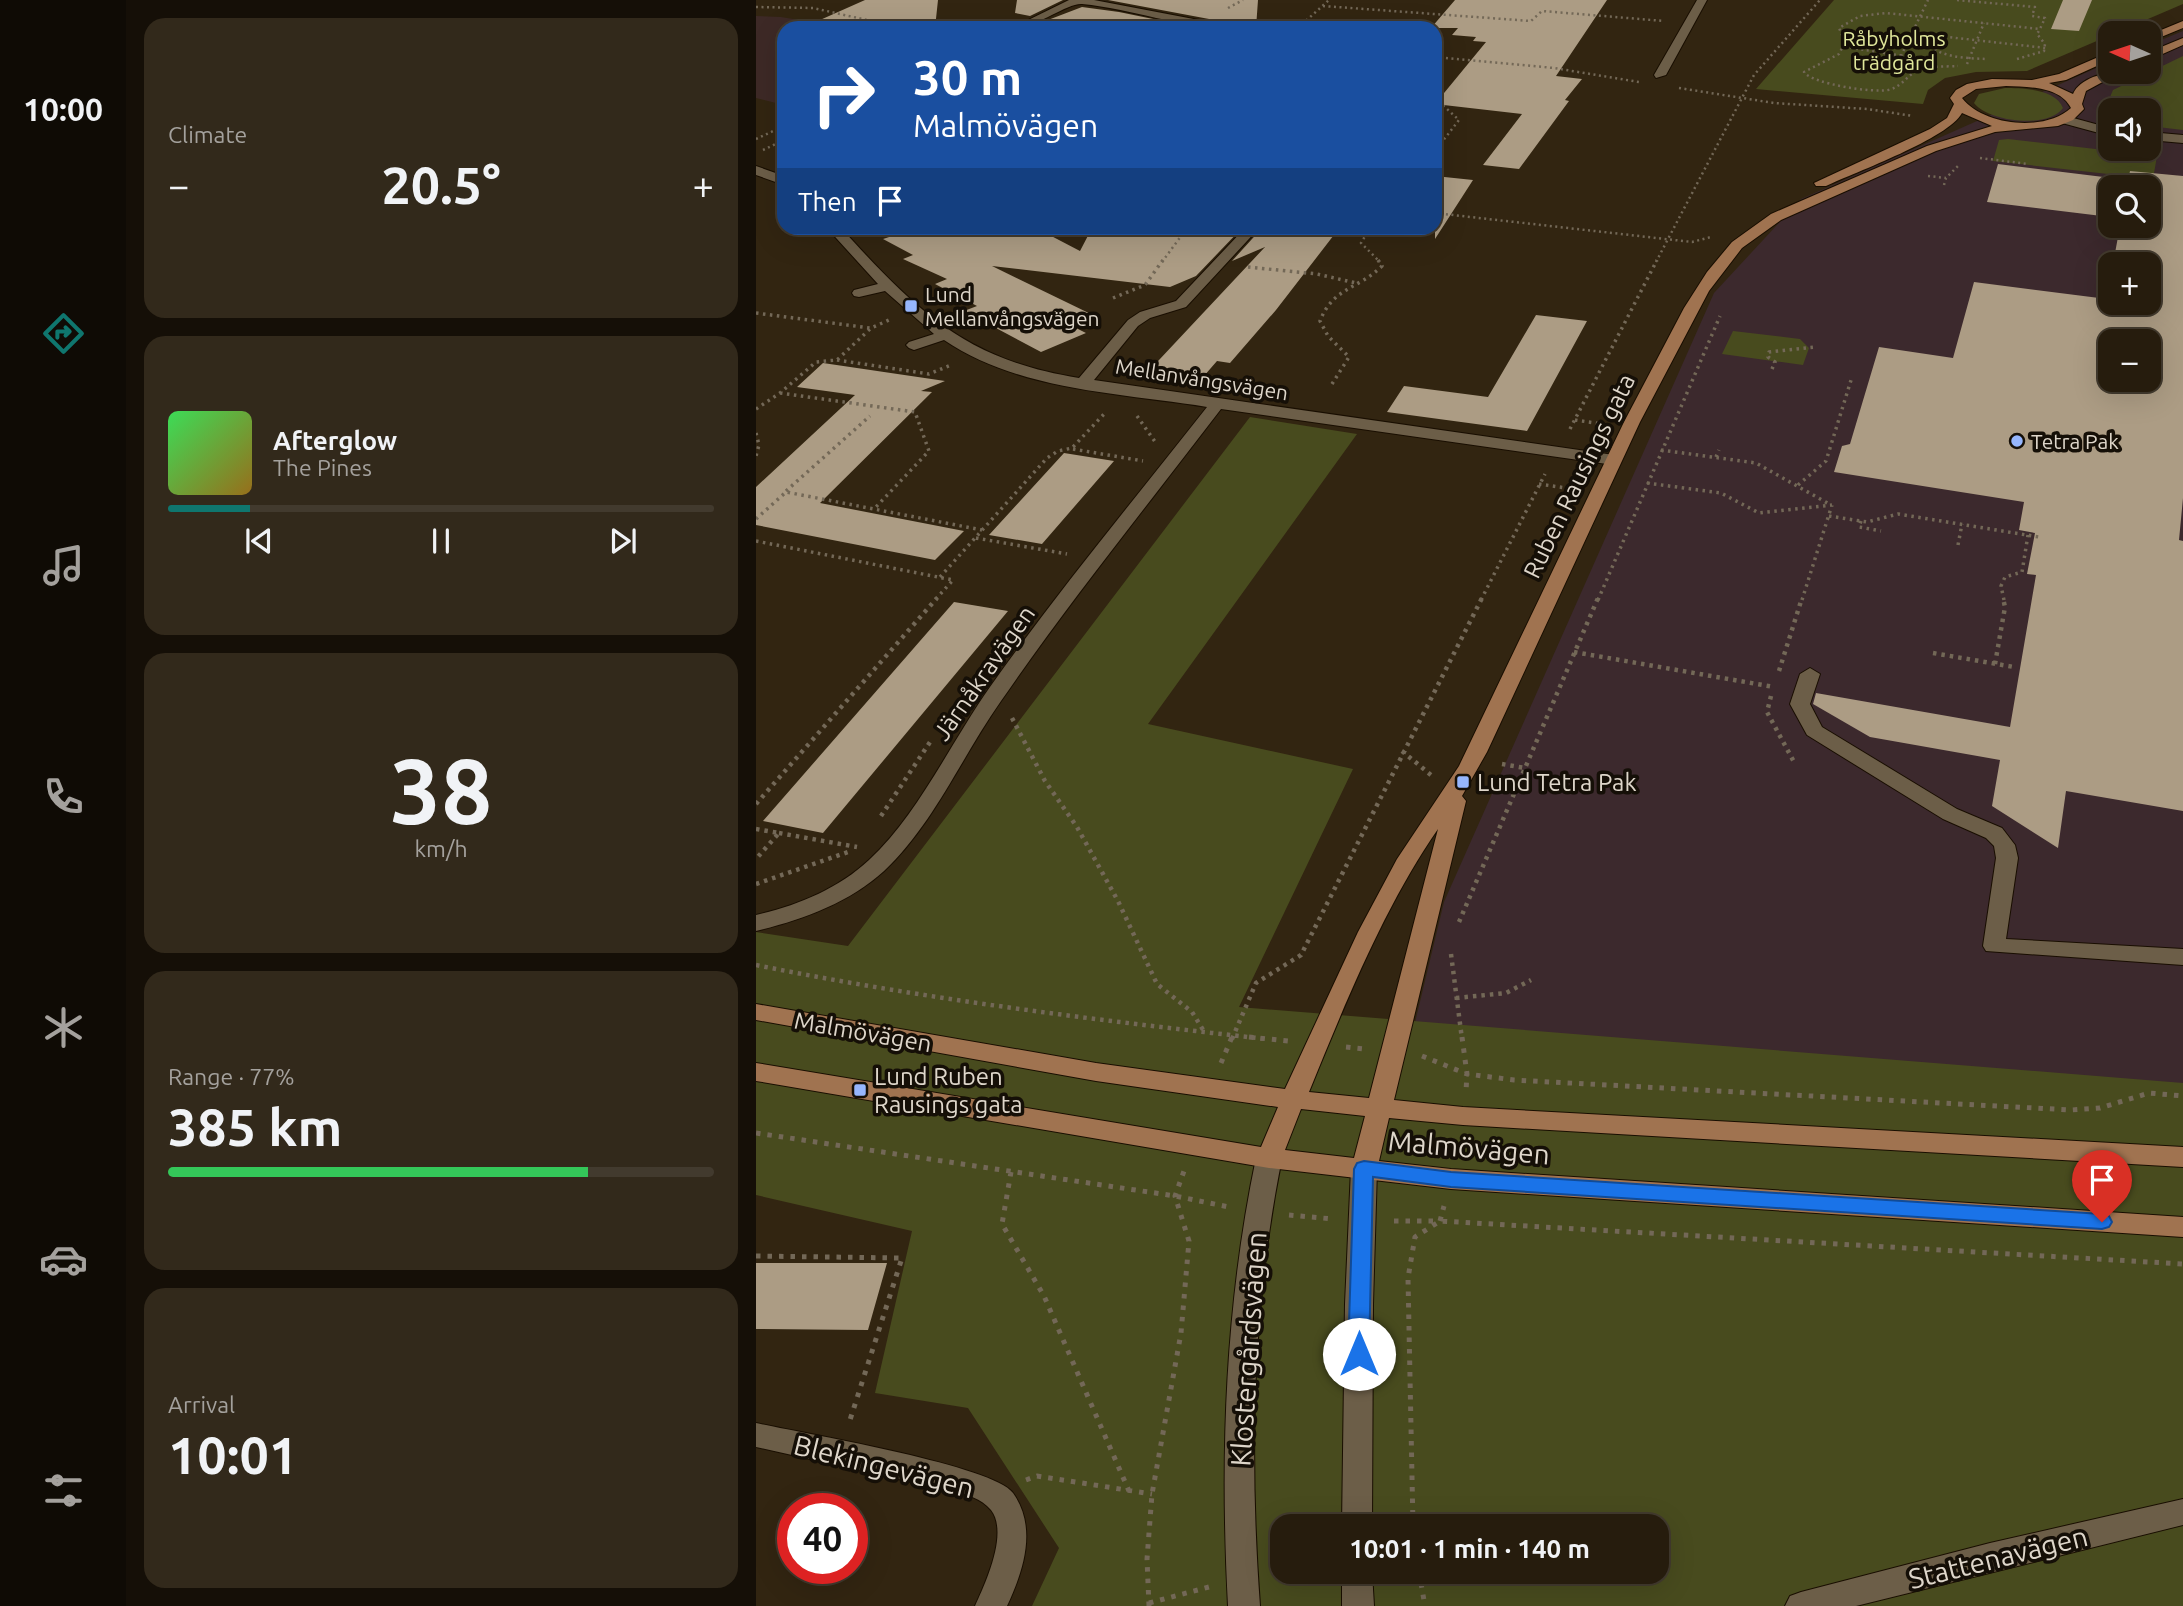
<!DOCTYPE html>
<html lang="en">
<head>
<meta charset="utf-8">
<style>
  body { margin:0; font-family:Ubuntu,sans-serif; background:#32291b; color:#f1f3f6; height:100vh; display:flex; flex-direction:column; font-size:26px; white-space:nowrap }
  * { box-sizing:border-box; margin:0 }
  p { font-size:23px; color:#a4a19d }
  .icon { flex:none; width:38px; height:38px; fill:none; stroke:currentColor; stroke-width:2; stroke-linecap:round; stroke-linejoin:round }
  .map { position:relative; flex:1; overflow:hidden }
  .drawer { display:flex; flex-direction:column; gap:18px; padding:18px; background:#150f07; width:630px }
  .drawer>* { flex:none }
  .guide { position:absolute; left:21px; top:21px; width:665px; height:214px; border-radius:21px; box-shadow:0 7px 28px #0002,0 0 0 2px #423a2e; background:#1a4fa0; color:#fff; overflow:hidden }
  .needle { width:46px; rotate:273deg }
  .tools { position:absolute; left:1342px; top:21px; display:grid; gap:14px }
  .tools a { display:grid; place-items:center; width:63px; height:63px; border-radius:14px; background:#261c0d; box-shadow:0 7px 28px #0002,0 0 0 2px #423a2e; font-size:35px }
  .speed { position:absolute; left:21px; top:1493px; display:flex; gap:14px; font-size:35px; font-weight:700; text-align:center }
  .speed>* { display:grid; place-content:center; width:91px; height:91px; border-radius:50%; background:#261c0d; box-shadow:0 7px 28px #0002,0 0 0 2px #423a2e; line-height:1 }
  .speed .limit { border:10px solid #d22; background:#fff; color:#111 }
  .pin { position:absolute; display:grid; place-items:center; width:60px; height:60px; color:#fff; margin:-72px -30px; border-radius:50% 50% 50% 0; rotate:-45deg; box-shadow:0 0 7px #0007 }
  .pin .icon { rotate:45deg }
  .me { position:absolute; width:77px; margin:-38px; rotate:0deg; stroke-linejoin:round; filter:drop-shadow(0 0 5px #0008) }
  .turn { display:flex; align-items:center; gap:24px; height:147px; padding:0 21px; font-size:32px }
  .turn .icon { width:91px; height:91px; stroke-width:2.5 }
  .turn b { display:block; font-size:49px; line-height:60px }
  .then { display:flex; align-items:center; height:66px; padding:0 21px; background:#0003; gap:14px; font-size:26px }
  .big { font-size:52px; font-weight:700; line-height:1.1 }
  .drawer .card { flex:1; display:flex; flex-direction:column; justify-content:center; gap:10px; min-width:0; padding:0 24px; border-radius:21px; background:#32291b }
  .drawer .dial { align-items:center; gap:0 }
  .dial b { font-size:91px; line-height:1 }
  .song { display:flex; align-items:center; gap:21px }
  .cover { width:84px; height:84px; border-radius:10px; background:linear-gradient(135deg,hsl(130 70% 55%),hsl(40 70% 35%)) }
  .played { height:7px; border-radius:4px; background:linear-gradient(90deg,#0f766e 15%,#423a2e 15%) }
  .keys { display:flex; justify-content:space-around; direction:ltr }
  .heat { display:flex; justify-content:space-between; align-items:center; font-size:38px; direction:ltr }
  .charge { height:10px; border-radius:5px; background:linear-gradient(90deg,#34c759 77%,#423a2e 0) }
  .trip { position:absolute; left:514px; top:1514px; width:399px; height:70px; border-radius:21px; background:#261c0d; box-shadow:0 7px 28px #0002,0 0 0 2px #423a2e; font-weight:700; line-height:70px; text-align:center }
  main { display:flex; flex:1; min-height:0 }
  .tab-bar { display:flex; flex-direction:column; width:126px; justify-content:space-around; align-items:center; background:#0f0b05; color:#a4a19d }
  .tab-bar .icon { width:49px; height:49px }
  .tab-bar .selected { color:#0f766e }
  .tab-bar b { font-size:32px; color:#f1f3f6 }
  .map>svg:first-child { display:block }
  .industrial { fill:#3c292d; fill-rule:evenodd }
  .education { fill:#3d2926 }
  .green { fill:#484b1e; fill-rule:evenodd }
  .building { fill:#ac9c84; fill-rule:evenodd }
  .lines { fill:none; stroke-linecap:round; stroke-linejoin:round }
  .minor-casing { stroke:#190e00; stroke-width:2 }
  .major-casing { stroke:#190e00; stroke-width:2 }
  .path-far3 { stroke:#736857; stroke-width:2.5; stroke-dasharray:2 3.5; stroke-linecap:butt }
  .path-far2 { stroke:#736857; stroke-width:3.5; stroke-dasharray:2.5 4.5; stroke-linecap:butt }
  .path-far1 { stroke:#736857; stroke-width:4.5; stroke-dasharray:3.5 5; stroke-linecap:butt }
  .path { stroke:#736857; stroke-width:5; stroke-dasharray:4.5 7; stroke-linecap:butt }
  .minor { fill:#6c5e48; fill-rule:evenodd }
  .major { fill:#a07350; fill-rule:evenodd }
  .route { fill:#1a73e8; stroke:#114b97; stroke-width:2 }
  .poi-dot { fill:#96b6fd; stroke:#150f07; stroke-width:2.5 }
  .labels { text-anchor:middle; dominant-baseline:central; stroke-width:7; stroke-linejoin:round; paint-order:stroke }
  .far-park-label { font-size:21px; fill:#e0e79b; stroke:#150f07 }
  .far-poi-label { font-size:21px; fill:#ded6ca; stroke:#150f07; text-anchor:start }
  .far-street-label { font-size:21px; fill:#ded6ca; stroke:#150f07 }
  .street-label { font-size:24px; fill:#ded6ca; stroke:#150f07 }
  .poi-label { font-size:24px; fill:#ded6ca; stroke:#150f07; text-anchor:start }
  .near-street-label { font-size:28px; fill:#ded6ca; stroke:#150f07 }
</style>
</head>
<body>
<main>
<nav class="tab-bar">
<b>10:00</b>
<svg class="icon selected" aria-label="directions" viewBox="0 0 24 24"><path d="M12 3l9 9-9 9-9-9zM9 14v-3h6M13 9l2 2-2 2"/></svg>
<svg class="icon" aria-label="music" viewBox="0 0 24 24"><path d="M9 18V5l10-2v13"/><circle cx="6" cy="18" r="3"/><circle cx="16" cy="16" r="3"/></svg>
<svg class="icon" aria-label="phone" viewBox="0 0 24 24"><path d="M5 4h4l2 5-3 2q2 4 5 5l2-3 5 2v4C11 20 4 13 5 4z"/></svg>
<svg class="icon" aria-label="climate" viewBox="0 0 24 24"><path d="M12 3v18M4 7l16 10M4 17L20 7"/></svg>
<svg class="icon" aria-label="car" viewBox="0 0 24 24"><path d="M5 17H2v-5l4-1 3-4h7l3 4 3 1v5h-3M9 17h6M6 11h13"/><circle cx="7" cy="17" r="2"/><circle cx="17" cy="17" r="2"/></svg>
<svg class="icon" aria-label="filters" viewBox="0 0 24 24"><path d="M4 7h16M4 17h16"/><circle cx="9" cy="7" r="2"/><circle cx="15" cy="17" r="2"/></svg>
</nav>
<section class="drawer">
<div class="card"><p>Climate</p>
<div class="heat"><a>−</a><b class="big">20.5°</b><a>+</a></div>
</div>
<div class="card">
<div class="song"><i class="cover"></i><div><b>Afterglow</b><p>The Pines</p></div></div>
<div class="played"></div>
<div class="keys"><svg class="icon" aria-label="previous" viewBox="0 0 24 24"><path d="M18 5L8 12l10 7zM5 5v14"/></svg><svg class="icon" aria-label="pause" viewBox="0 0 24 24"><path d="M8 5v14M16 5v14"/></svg><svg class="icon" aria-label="next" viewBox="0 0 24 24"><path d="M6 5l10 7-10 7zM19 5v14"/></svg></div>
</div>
<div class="card dial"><b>38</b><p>km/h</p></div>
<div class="card"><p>Range · 77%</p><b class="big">385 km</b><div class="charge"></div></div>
<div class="card"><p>Arrival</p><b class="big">10:01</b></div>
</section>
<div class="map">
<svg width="1427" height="1606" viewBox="0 0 1427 1606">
  <rect width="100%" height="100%" fill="#322511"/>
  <path class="industrial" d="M 1427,31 L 1427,1090 L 657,1031 L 688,902 L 958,293 L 1045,199 L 1354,62 L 1354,72 L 1393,72 L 1393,45 ZM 1354,110 L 1393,110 L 1393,149 L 1354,149 ZM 1354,187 L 1393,187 L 1393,226 L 1354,226 ZM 1354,264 L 1393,264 L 1393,303 L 1354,303 ZM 1354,341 L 1393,341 L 1393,380 L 1354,380 Z"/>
  <path class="education" d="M 0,16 L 25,17 L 92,28 L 28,28 L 28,105 L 0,98 Z"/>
  <path class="green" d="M 1078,0 L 1427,0 L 1427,4 L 1271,71 L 1220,72 L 1189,78 L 1172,90 L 1167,104 L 1000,89 Z
    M 1427,56 L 1427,130 L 1393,126 L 1393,110 L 1357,110 C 1351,103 1354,97 1357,90 Z
    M 1249,88 C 1267,88 1300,89 1307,108 C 1292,129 1233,122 1218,103 L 1223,94 Z
    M 1252,139 L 1401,156 L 1397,179 L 1237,161 L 1243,140 Z
    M 977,331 L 1044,339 L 1053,348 L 1047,365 L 966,354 Z
    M 494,417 L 601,434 L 392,724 L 597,769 L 483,1007 L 1427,1083 L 1427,1606 L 276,1606 L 303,1548 L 212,1408 L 119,1393 L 156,1231 L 0,1195 L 0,932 L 92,946 ZM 527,1526 L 901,1526 L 901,1572 L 527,1572 Z"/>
  <path class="building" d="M 109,0 L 182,0 L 179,28 L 46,28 Z
    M 261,0 L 307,0 L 274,16 L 259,13 Z
    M 352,0 L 502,0 L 500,28 L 477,28 L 469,22 Z
    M 699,0 L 851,0 L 800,76 L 826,79 L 809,100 L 813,101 L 763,169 L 727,165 L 766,114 L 679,104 L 730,42 L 717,41 L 720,37 L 696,35 L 702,28 L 675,28 Z
    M 1307,0 L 1336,0 L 1323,31 L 1295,29 Z
    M 326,7 L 363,12 L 441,28 L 330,28 L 292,20 Z
    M 1242,164 L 1372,180 L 1374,171 L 1427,176 L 1427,498 L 1423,540 L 1427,541 L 1427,811 L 1310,791 L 1302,848 L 1236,806 L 1244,760 L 1114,737 L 1057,704 L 1060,693 L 1254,727 L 1280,575 L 1271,574 L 1279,533 L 1263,530 L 1268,502 L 1078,472 L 1086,446 L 1094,444 L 1123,347 L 1197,358 L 1218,282 L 1351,299 L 1354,278 L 1354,303 L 1393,303 L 1393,264 L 1357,264 L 1364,226 L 1393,226 L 1393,187 L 1354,187 L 1354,217 L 1231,202 ZM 1354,341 L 1393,341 L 1393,380 L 1354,380 Z
    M 679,176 L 717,180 L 679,239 Z
    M 161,228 L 280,228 L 324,251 L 336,228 L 486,228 L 440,276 L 414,287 L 236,266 L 341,317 L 318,327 L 330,333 L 285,352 L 208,311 L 221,306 L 179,284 L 191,279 L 147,259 L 157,255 L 127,239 Z
    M 506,228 L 555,228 L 581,231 L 520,310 L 474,363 L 461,361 L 441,384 L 388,376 L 509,247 L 476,261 Z
    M 780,315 L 831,321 L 771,431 L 631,412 L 648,386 L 732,397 Z
    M 67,363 L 189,381 L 165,391 L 176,392 L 64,503 L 208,531 L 179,560 L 0,525 L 0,487 L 99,395 L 41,387 Z
    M 308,453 L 358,461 L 286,544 L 233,535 Z
    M 198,602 L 252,611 L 67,833 L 7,821 Z
    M 0,1263 L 131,1263 L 112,1330 L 0,1329 Z"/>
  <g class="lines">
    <g class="minor-casing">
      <path id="minor" d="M 313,0 L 338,0 L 469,25 L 475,28 C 424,28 376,9 326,4 C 310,3 282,28 256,28 Z
        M 941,0 L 951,0 L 910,75 L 900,78 L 898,75 Z
        M 1310,116 L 1354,128 L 1354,136 L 1306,123 L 1306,117 Z
        M 1393,132 L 1427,135 L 1427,143 L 1393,140 Z
        M 0,166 L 28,176 L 28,185 L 0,175 Z
        M 71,228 L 85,228 C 159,309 208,360 323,378 L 372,320 L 384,312 L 420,301 L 489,228 L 503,228 L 430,307 L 394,318 L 382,326 L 338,380 L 858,455 L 866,460 L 858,465 L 465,409 C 391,506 314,601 245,701 C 206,756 178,824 128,871 C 93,903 46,920 0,931 L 0,915 C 40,906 82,889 113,860 C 162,815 195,742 234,687 C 302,591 378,500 451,407 C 364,393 263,391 188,340 L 158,350 L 153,348 L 150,345 L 153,342 L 178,334 L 129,291 L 103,297 L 98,296 L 96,293 L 98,290 L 122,284 Z
        M 1054,668 L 1064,674 L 1054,704 L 1066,727 L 1201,809 L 1246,828 L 1259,845 L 1262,858 L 1250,939 L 1427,949 L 1427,965 L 1230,951 L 1227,946 L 1240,858 L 1238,846 L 1230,838 L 1187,819 L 1051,735 L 1034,704 L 1044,674 Z
        M 513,1148 L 522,1151 L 526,1158 C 496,1307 493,1455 504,1606 L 472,1606 C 464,1454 469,1307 500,1158 L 504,1151 Z
        M 608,1159 L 617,1162 L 621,1169 L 617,1304 L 616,1526 L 586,1526 L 589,1304 L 595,1169 L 599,1162 Z
        M 0,1423 C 44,1433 237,1465 257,1493 C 282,1528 267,1572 251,1606 L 219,1606 C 229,1584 253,1533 235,1510 C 225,1498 211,1495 196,1491 L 0,1447 Z
        M 1427,1499 L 1427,1525 L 1100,1606 L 1029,1606 L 1034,1596 L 1045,1592 L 1234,1543 Z
        M 586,1572 L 616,1572 L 618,1606 L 586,1606 Z"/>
    </g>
    <g class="major-casing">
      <path id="major" d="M 1427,21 L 1427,28 L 1393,42 L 1393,35 Z
        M 1427,38 L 1427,45 L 1393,60 L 1393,52 Z
        M 1354,52 L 1354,60 L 1310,80 L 1293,83 L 1317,94 C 1324,77 1353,71 1365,72 L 1330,91 L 1326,104 L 1328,109 L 1317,120 L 1302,126 L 1239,132 L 1180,151 L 1025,220 L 986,248 L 953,291 L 884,422 L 731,752 L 706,796 L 710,801 L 638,1100 L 707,1107 L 1427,1147 L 1427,1167 L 707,1125 L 633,1118 L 623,1161 L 695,1169 L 1427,1217 L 1427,1237 L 695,1189 L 513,1168 L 0,1081 L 0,1063 L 505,1147 L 522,1107 L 340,1081 L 0,1020 L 0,1004 L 340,1063 L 529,1089 L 602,932 L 641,859 L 703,766 L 868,422 L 928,308 L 951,272 L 976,242 L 1015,214 L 1171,146 L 1236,126 L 1206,113 C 1193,138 1100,172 1070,186 L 1060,186 L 1058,183 L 1174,129 L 1191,118 L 1198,104 L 1194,98 L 1200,90 L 1211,84 L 1236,79 L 1276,80 L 1303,74 ZM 1250,86 C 1272,87 1304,86 1315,108 C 1289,132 1228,126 1206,98 L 1220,89 ZM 682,829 L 613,1098 L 553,1092 C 588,1006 629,905 682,829 ZM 545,1109 L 609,1116 L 598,1158 L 529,1150 Z"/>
    </g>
    <path class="path-far3" d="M 1201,0 L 1279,7 L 1276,16 L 1289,18 L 1284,29 L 1130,13 L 1104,16 L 1083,28 L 1089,42 L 1083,54 L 1048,72 C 1056,84 1117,93 1132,90 C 1145,87 1149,78 1159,72 C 1169,65 1189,67 1202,66
      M 567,6 L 775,21 L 786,11 L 908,21
      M 0,7 L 57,8 L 147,28
      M 472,8 L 487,0
      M 493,23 L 517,28
      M 542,28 L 573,0
      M 1156,33 L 1290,48
      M 1163,34 C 1177,58 1207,58 1231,59
      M 1089,47 L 1161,58 L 1172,68
      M 1105,49 L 1108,43 L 1126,41 L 1151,44
      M 1145,56 L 1172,0
      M 679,57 L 798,68 L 883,82
      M 1261,59 L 1288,51 L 1289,44 L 1281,34 L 1284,29
      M 1211,64 L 1228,23
      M 923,88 L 1018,103 L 1111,109 L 1157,116
      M 679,98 L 703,120 L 679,151
      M 0,139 L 28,126
      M 7,150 L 28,140
      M 1224,158 L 1272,164
      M 1172,176 L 1190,178
      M 1188,185 L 1190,178 L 1204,164
      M 679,213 L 936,242 L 955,237
      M 614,228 L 605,243 L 624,262
      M 406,262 L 431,228
      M 900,262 L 998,75 L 1064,0"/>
    <path class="path-far2" d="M 492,267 L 561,274 L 600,283
      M 357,298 L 389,285 L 407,260
      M 0,313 L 114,328
      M 81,360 L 173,374 L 195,365
      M 1016,369 L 1019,362 L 1012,357 L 1013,352 L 1060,347
      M 576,384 L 593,357 L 572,336 L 564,321 C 577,287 603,289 626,266 L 622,260
      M 24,393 L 159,412 L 173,451 L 118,509
      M 0,409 L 24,393 L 60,362 L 81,360 L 115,328 L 133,320
      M 381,416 L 400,443
      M 819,420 L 846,424
      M 814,429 L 901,260
      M 0,433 L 3,445 L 0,456
      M 317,449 L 387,461
      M 905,450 L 1000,463 L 1075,505
      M 960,457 L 963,450
      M 891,483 L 965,493 L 1003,513 L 1076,505
      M 783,484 L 817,489
      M 1042,485 L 1070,461 L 1096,377
      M 30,491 L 114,416
      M 1073,516 L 1111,522 L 1142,514 L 1283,537
      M 0,519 L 30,492 L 226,530
      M 1105,521 L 1103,527 L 1125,531
      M 220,538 L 311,554
      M 0,541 L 197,580 L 179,600
      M 1202,545 L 1206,524
      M 184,577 L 291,458 L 302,451 L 316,448 L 350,412
      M 725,600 L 789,474
      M 842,600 L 964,316
      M 1046,600 L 1076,505
      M 1248,600 L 1245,586 L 1249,577 L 1266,572 L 1272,535"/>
    <path class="path-far1" d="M 818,652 L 1018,687
      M 1177,653 L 1258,667
      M 1239,664 L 1249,607 L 1247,598
      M 1023,671 L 1046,598
      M 1015,696 L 1011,712 L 1038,762
      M 256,718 L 289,781 L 321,827 L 362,901 L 401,984 L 436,1012 L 449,1033
      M 646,751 L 675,775
      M 746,764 L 769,768
      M 0,804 L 181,598
      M 125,816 L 176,739
      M 0,829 L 23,833 L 0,859
      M 23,833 L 101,847
      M 0,884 L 92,852
      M 703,922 L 842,598
      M 695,954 L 706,1039
      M 0,965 C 168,999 339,1020 510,1039
      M 700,998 L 750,993 L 775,980
      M 476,1039 L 500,983 L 545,955 L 726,598"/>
    <path class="path" d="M 493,1037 L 532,1041
      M 706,1037 L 711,1074 L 710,1091
      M 590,1047 L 609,1049
      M 666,1056 L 711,1074 L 758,1080 L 1315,1110 L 1344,1108 L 1393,1093 L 1427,1096
      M 465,1063 L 476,1037
      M 0,1133 L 419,1196 L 473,1207
      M 255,1172 L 246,1224 L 288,1296 L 373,1491
      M 533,1215 L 577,1219
      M 638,1221 L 684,1221 L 688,1206
      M 0,1256 L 146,1258 L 93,1423
      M 270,1480 L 281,1476 L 396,1494
      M 657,1526 L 652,1278 L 659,1237 L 684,1221 L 1427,1264
      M 663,1572 L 669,1606
      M 393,1603 L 453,1587
      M 393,1606 L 391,1559 L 396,1494 L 425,1333 L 433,1241 L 419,1196 L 428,1171"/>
    <use href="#minor" class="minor"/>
    <use href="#major" class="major"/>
  </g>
  <path class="route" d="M 608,1161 L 695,1172 L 1346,1214 L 1353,1216 L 1356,1222 L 1353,1227 L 1346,1229 L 695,1187 L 617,1177 L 613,1354 L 610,1360 L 603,1363 L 595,1360 L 592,1354 L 598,1169 L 601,1163 Z"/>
  <g class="poi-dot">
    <rect x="148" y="299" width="14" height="14" rx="3.5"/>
    <circle cx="1261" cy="441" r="7"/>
    <rect x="700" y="775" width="14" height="14" rx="3.5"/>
    <rect x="97" y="1083" width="14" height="14" rx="3.5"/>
  </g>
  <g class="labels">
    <g class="far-park-label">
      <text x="1138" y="38">Råbyholms<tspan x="1138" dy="24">trädgård</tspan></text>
    </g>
    <g class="far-poi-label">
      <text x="169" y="294">Lund<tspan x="169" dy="24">Mellanvångsvägen</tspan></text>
      <text x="1275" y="441">Tetra Pak</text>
    </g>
    <g class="far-street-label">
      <text transform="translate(446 379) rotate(9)">Mellanvångsvägen</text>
    </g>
    <g class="street-label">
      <text transform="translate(823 476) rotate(-64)">Ruben Rausings gata</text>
      <text transform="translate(228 673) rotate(-55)">Järnåkravägen</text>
      <text transform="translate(107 1032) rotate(10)">Malmövägen</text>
    </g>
    <g class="poi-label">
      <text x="721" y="782">Lund Tetra Pak</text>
      <text x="118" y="1076">Lund Ruben<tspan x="118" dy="28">Rausings gata</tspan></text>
    </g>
    <g class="near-street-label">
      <text transform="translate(713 1147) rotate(5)">Malmövägen</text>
      <text transform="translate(492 1349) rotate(-86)">Klostergårdsvägen</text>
      <text transform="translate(128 1466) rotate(14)">Blekingevägen</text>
      <text transform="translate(1242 1557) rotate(-14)">Stattenavägen</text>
    </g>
  </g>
</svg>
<div class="tools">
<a><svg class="needle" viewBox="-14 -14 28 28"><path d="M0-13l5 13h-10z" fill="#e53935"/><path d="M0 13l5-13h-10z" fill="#a4a19d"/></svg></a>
<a><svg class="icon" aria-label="sound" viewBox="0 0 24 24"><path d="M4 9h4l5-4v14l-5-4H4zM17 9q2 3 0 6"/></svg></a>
<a><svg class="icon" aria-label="search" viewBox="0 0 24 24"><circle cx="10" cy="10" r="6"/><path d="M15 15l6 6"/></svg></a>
<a>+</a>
<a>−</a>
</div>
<div class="speed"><div class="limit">40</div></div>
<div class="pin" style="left:1346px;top:1222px;background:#d93025"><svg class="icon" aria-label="arrive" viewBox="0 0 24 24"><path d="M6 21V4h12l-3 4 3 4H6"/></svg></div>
<svg class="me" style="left:603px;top:1354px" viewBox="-20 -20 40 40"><circle r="19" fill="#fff"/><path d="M0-13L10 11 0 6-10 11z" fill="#1a73e8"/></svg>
<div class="trip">10:01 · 1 min · 140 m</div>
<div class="guide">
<div class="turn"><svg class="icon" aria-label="right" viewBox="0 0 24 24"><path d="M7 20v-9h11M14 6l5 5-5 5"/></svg><div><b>30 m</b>Malmövägen</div></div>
<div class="then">Then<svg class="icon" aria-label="arrive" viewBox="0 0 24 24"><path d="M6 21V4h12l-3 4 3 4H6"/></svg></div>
</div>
</div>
</main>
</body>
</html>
